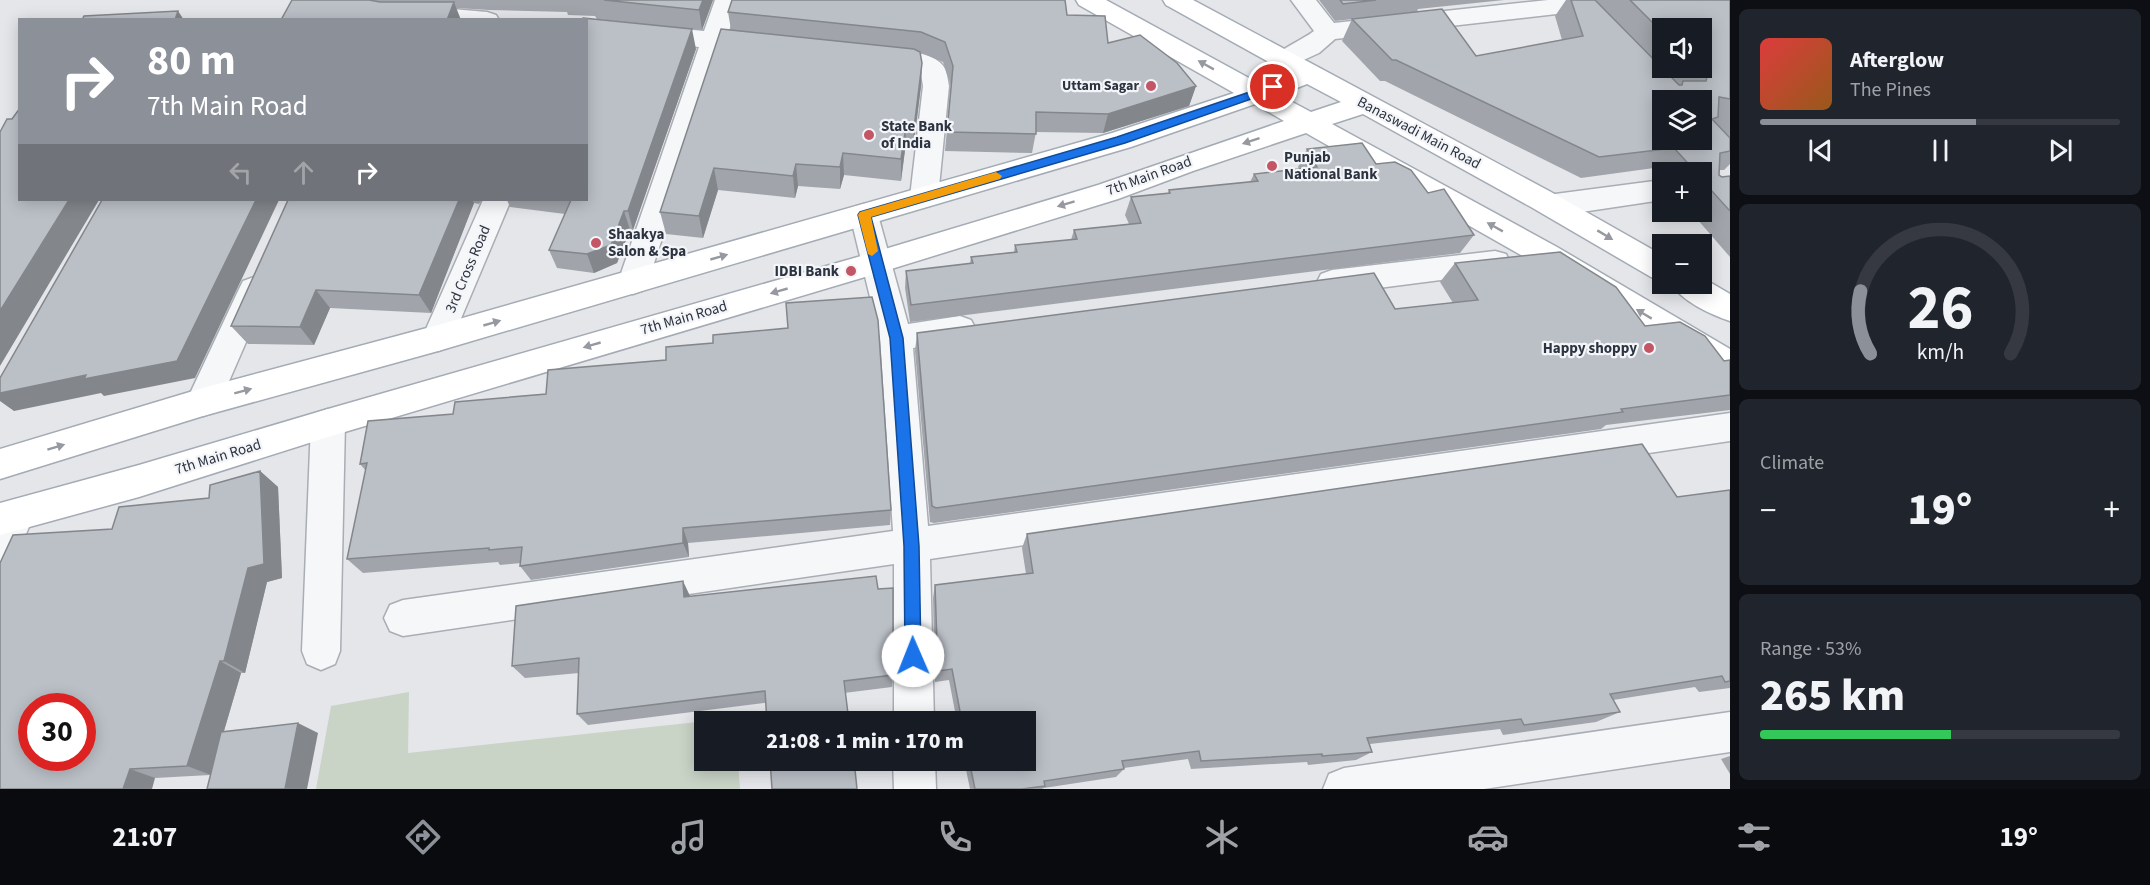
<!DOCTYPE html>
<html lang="en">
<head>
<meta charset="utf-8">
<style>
  body { margin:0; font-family:"Source Sans 3",sans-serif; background:#20242c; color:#f1f3f6; height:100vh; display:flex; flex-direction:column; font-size:22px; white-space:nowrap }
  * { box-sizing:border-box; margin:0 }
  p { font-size:20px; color:#9ea1a6 }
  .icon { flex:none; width:33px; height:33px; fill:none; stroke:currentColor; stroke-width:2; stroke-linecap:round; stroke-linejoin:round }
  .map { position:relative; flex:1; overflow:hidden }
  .drawer { display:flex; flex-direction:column; gap:9px; padding:9px; background:#0d0f14; width:420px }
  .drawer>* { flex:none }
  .banner { position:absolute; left:18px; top:18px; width:570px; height:183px; border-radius:0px; box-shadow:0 3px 15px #0003; background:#8c9099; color:#fff; overflow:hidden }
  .fabs { position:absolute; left:1652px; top:18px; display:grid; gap:12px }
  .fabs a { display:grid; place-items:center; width:60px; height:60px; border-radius:0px; background:#171b24; box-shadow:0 3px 15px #0003; font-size:30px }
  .speed { position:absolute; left:18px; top:693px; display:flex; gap:12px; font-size:30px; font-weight:700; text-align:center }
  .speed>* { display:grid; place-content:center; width:78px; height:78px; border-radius:50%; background:#171b24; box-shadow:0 3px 15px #0003; line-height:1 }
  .speed .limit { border:9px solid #d22; background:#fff; color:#111 }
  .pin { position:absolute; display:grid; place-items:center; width:51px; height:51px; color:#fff; margin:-26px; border:3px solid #fff; border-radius:50%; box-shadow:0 2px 6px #0007 }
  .me { position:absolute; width:66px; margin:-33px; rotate:359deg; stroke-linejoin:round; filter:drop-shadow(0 0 4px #0008) }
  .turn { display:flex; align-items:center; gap:21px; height:126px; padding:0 30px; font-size:27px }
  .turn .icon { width:78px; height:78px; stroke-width:2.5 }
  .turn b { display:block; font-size:42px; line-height:51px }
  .lanes { display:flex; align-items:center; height:57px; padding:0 30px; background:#0003; justify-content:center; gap:30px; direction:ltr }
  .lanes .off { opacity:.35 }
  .big { font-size:45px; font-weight:800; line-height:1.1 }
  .drawer .card { flex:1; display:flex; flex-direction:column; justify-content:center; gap:9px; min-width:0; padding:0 21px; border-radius:9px; background:#20242c }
  .drawer .dial { align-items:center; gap:0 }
  .dial svg { height:156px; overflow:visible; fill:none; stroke:#363941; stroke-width:7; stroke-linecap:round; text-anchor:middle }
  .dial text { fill:#f1f3f6; stroke:none }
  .song { display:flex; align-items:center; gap:18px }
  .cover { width:72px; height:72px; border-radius:9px; background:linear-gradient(135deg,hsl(0 70% 55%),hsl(30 70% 35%)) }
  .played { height:6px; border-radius:3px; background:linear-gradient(90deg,#8c9099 60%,#363941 60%) }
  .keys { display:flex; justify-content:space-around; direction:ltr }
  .heat { display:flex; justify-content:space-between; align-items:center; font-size:33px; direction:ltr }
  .charge { height:9px; border-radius:4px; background:linear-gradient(90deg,#34c759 53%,#363941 0) }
  .trip { position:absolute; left:694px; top:711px; width:342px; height:60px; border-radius:0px; background:#171b24; box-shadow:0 3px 15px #0003; font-weight:800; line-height:60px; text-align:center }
  .menu { display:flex; height:96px; justify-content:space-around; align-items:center; background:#090b0e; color:#9ea1a6 }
  .menu .icon { width:42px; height:42px }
  .menu .on { color:#8c9099 }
  .menu b { font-size:27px; color:#f1f3f6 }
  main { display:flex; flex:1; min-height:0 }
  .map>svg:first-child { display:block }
  .green { fill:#c9d3c6 }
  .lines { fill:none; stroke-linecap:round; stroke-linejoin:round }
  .minor-casing { stroke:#a9adb4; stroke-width:3 }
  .major-casing { stroke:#a4abb5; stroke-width:3 }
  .minor { fill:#f6f7f9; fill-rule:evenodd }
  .major { fill:#fff; fill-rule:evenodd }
  .wall { fill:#a1a5ab; fill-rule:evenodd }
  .shaded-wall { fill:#83868b }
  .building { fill:#bbc0c7; stroke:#83868b; stroke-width:1.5; fill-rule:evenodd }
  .oneway { fill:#969aa0 }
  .route { fill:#1a73e8; stroke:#114b97; stroke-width:1.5 }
  .slow { fill:#f59e0b }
  .poi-dot { fill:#c35565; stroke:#f3f5f8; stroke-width:2 }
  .labels { text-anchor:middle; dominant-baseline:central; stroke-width:4.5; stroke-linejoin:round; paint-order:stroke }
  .far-poi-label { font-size:14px; font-weight:bold; fill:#2d3441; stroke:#f3f5f8; text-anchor:end }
  .poi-label { font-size:15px; font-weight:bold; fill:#2d3441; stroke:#f3f5f8; text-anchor:start }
  .street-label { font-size:15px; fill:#2d3441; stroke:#f3f5f8 }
</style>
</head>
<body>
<main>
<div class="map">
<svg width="1730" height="789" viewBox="0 0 1730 789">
  <rect width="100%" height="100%" fill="#e4e6ea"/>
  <path class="green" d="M 409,692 L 408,753 L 735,718 L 735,721 L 705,722 L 705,760 L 738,761 L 740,789 L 316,789 L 331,706 Z"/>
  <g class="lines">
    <g class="minor-casing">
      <path id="minor" d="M 715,0 L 739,0 L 728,34 L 771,39 L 775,45 L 771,51 L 762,53 L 723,49 L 648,282 L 644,290 L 633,294 L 622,290 L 618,282 L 699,47 L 586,36 L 586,20 L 704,31 Z
        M 1291,0 L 1316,0 L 1334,23 L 1548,0 L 1590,0 L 1611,24 L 1608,29 C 1591,34 1585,24 1574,12 L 1335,39 L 1319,53 L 1284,69 L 1275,67 L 1271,61 C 1280,48 1301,41 1314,31 Z
        M 417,6 L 487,12 L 496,15 L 499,20 L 408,19 L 405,14 L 408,9 Z
        M 879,50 C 898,52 932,49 944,67 C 947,72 948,80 949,86 L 938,197 L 934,204 L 924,207 L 914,204 L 910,197 L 923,86 L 921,74 L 914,70 L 870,64 L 866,58 L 870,52 Z
        M 1662,180 L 1662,200 L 1555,216 L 1545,212 L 1541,205 L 1545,198 L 1555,194 Z
        M 483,200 L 511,200 L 449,347 L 438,351 L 427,347 L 422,338 Z
        M 864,204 L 874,207 L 878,215 L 908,324 L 960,316 L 971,320 L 976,329 L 971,338 L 913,348 L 928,526 L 1730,413 L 1730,441 L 930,559 L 934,722 L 894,722 L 894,564 L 403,636 L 390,631 L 384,618 L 390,605 L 403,600 L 893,531 L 880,338 L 850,215 L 854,207 Z
        M 1495,251 L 1506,254 L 1510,262 L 1506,270 L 1495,273 L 1332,294 L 1321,290 L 1317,282 L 1321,274 L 1332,270 Z
        M 254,277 L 265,281 L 269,289 L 220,402 L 215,412 L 203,416 L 191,412 L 186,402 L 239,289 L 243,281 Z
        M 328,409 L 340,413 L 345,423 L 340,651 L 335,664 L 321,670 L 307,664 L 302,651 L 311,423 L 316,413 Z
        M 16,499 L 29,504 L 34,515 L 13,565 L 0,570 L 0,511 L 3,504 Z
        M 1730,712 L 1730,752 L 1484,789 L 1323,789 L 1329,774 L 1344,768 Z
        M 893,760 L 935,760 L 936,789 L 894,789 Z"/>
    </g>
    <g class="major-casing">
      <path id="major" d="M 1076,0 L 1106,0 L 1258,83 L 1287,72 L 1166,5 L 1163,0 L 1193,0 L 1551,192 L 1662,255 L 1662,281 L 1651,277 L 1531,207 L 1363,114 L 1332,124 L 1557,247 L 1730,349 L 1730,378 L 1719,374 L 1535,263 L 1306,133 L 1193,171 L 1118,199 L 875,274 L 328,437 L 139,497 L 0,535 L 0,503 L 139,465 L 328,409 L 875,252 L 1098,185 L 1284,121 L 1255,104 L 1131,147 L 438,351 L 203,416 L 0,479 L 0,449 L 203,388 L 438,325 L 1112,133 L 1234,93 L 1079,5 ZM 1307,84 L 1341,102 L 1311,112 L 1279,95 Z
        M 1701,277 L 1730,294 L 1730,321 C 1712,315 1681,301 1672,284 L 1701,284 Z"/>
    </g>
    <use href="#minor" class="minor"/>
    <use href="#major" class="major"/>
  </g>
  <path class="wall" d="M 292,0 L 713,0 L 702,30 L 597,19 L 595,16 L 568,15 L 567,12 L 489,10 L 457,8 Z
    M 1319,0 L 1504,0 L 1418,9 L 1417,12 L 1335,21 Z
    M 1566,0 L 1730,0 L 1730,164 L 1724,170 L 1719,170 L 1719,175 L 1722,177 L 1730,176 L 1730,257 L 1691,212 L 1701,212 L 1701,172 L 1662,172 L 1662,177 L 1654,168 L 1581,178 L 1385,81 L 1380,81 L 1342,41 L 1352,19 L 1476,56 L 1562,40 L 1555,16 ZM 1662,28 L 1701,68 L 1662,68 Z
    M 728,12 L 1067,15 L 1108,43 L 1196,86 L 1189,106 L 1103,133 L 1036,132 L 1032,153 L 945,151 L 951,86 L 943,62 L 919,52 L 921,86 L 913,150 L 905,150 L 901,181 L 844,175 L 840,189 L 798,186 L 795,198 L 718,190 L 703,238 L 666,234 L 660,212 L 731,30 Z
    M 696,49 L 633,230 L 630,230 L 617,263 L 594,273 L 557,268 L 549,250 L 565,214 L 510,207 L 507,200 L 586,200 Z
    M 1307,149 L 1376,164 L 1428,193 L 1474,235 L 1460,253 L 910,322 L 905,288 L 906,271 L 970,264 L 971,257 L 1014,252 L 1015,245 L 1071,240 L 1074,230 L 1129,224 L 1125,215 L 1131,197 L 1168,193 L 1169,190 L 1250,182 L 1254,174 L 1299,169 L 1298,167 Z
    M 288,200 L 482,200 L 479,204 L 474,203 L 431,313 L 330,308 L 314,345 L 248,344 L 231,326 Z
    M 1455,263 L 1645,326 L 1724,361 L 1730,360 L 1730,410 L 1606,425 L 1601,429 L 934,523 L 930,522 L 915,351 L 917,333 L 1395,309 L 1453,303 L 1440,282 Z
    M 713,343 L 891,510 L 890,525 L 688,543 L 689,557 L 531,580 L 520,566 L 521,563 L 500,565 L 498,562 L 363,573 L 347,559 L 366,471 L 360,464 L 453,414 L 546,394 L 666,360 Z
    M 260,471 L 278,487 L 282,578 L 267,582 L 245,673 L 241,673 L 224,731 L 318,733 L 210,775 L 155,778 L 0,789 L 112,529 L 209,498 Z
    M 1730,490 L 1730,688 L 1699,692 L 1695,687 L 1613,700 L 1620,712 L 1596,722 L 1503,735 L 1500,729 L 1370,744 L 1372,752 L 1356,760 L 1308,765 L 1307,762 L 1191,769 L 1188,759 L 1124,768 L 1124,769 L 1116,777 L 1044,788 L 1042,789 L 970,789 L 964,760 L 1026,760 L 1026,722 L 957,722 L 949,680 L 935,682 L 933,598 L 935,585 L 1026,574 L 1022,548 L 1027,534 L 1677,497 Z
    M 690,596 L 893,675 L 892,687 L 588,725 L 577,714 L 579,673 L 525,678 L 512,666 Z
    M 1730,756 L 1730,774 L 1721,759 Z"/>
  <path class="shaded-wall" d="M 703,0 L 713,0 L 702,30 L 699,10 Z
    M 454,2 L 461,20 L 447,20 Z
    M 178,11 L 184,20 L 175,20 Z
    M 692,29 L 696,49 L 633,230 L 628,211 Z
    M 922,63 L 921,86 L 913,150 L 914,128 Z
    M 1196,86 L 1189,106 L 1103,133 L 1108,114 Z
    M 906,127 L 905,150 L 901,181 L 901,159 Z
    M 843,153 L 844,175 L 840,189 L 840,167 Z
    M 796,164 L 798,186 L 795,198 L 793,176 Z
    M 714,168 L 718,190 L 703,238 L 699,216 Z
    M 69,200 L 99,200 L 0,366 L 0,311 Z
    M 256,200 L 279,200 L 195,378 L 104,396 L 101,393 L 14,411 L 0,401 L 0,393 Z
    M 459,200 L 472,200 L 474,203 L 431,313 L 419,295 Z
    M 624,211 L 630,230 L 617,263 L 594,273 L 587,254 Z
    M 316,290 L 330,308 L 314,345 L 300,327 Z
    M 260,471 L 278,487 L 282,578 L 267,582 L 245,673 L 224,661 Z
    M 683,528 L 688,543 L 689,557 L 683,543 Z
    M 683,581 L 690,596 L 684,597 Z
    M 220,661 L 241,673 L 211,775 L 187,766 Z
    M 298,723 L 318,733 L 307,789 L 285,789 Z
    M 130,769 L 155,778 L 152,789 L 123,789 Z"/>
  <path class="building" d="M 292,0 L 369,0 L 380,2 L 454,2 L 447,20 L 281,20 Z
    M 604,0 L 703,0 L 699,10 Z
    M 732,0 L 1065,0 L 1067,15 L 1105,16 L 1108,43 L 1140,35 L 1177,63 L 1196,86 L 1108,114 L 1036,112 L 1036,134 L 947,132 L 953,66 L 945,42 L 921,32 L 728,12 Z
    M 1340,0 L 1376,0 L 1343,4 Z
    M 1571,0 L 1595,0 L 1679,85 L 1682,85 L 1683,81 L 1706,81 L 1707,77 L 1697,68 L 1701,68 L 1701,28 L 1662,28 L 1662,32 L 1630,0 L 1730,0 L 1730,99 L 1719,97 L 1718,117 L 1712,119 L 1730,138 L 1730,151 L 1720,153 L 1719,175 L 1722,177 L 1730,176 L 1730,211 L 1701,179 L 1701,172 L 1696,172 L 1674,148 L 1599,157 L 1396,60 L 1392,60 L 1352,19 L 1442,9 L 1476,56 L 1583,36 ZM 1662,100 L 1701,100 L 1701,140 L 1662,140 Z
    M 178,11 L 175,20 L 82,20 L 84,16 Z
    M 583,18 L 692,29 L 628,211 L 624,211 L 611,245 L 587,254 L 549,250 L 571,200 L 586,200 L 586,20 L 582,20 Z
    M 721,29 L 914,49 L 920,52 L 922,63 L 914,128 L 906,127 L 901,159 L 843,153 L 840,167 L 796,164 L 793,176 L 714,168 L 699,216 L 660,212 Z
    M 20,108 L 20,200 L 69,200 L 0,311 L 0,132 L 7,119 L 12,119 Z
    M 1362,143 L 1376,164 L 1395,162 L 1411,170 L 1428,193 L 1444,189 L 1474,235 L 911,305 L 906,271 L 973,263 L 971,257 L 1017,252 L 1015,245 L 1077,239 L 1074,230 L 1141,223 L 1131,197 L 1170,193 L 1169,190 L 1258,181 L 1254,174 L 1317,167 L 1307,149 Z
    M 102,200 L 256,200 L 177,361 L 84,379 L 86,375 L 0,393 L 0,378 Z
    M 288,200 L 459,200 L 419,295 L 316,290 L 300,327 L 231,326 Z
    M 1560,252 L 1616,287 L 1645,326 L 1680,322 L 1705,336 L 1724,361 L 1730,360 L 1730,395 L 1621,409 L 1623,412 L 936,508 L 932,506 L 917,333 L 1374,273 L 1395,309 L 1478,300 L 1455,263 Z
    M 872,297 L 878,320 L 891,510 L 683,528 L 683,543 L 520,566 L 522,547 L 489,550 L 489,548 L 347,559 L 367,463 L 360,464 L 368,421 L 453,414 L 455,402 L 546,394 L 548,370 L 666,360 L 666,347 L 713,343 L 713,335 L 788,328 L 786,303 Z
    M 1642,444 L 1677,497 L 1730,490 L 1730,681 L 1725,682 L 1722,676 L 1610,694 L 1620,712 L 1524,725 L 1521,719 L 1367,738 L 1372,752 L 1322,756 L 1322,754 L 1201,761 L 1199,751 L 1122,761 L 1124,769 L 1044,781 L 1045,786 L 1022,789 L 975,789 L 969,760 L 1026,760 L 1026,722 L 962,722 L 952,669 L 938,671 L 935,585 L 1033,573 L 1027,534 Z
    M 260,471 L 264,564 L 248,568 L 224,661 L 220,661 L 187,766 L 130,769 L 123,789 L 0,789 L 0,563 L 13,535 L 112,529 L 119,507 L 209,498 L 210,485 ZM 32,706 L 82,706 L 82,758 L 32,758 Z
    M 876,576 L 878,589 L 893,588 L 893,675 L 844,681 L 849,722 L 767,722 L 765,691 L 577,714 L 579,658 L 512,666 L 516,606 L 683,581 L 684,597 Z
    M 298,723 L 285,789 L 207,789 L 221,732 Z
    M 770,760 L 854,760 L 857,789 L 772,789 Z"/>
  <defs><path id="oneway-solid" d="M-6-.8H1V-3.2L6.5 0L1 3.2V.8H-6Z" transform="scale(1.5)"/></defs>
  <g class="oneway">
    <use href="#oneway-solid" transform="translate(1206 65) rotate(-151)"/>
    <use href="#oneway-solid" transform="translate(1251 141) rotate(162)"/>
    <use href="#oneway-solid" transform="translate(1066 204) rotate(163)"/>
    <use href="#oneway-solid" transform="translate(1495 227) rotate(-151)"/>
    <use href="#oneway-solid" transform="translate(1605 235) rotate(31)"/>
    <use href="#oneway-solid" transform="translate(719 257) rotate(-16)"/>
    <use href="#oneway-solid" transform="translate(779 291) rotate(164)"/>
    <use href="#oneway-solid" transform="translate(1644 314) rotate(-149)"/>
    <use href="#oneway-solid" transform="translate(492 323) rotate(-16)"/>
    <use href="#oneway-solid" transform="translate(592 345) rotate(164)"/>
    <use href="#oneway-solid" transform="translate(243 391) rotate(-15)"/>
    <use href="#oneway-solid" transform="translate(56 447) rotate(-17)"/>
  </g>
  <path class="route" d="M 1273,84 L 1279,87 L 1277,90 L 1125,143 L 871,217 L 903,338 L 919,546 L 921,656 L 919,661 L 913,664 L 907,661 L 905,656 L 904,546 L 890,338 L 858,215 L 860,212 L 1117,137 Z"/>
  <path class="slow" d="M 996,172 L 1002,176 L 1000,179 L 871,217 L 878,251 L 872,256 L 868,254 L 858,215 L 860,212 Z"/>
  <g class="poi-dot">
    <circle cx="1151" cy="86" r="6"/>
    <circle cx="869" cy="135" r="6"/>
    <circle cx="1272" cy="166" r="6"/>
    <circle cx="596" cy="243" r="6"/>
    <circle cx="851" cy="271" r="6"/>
    <circle cx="1649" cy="348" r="6"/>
  </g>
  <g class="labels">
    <g class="far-poi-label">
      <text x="1139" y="86">Uttam Sagar</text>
    </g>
    <g class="poi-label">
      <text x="881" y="126">State Bank<tspan x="881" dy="17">of India</tspan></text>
      <text x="1284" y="157">Punjab<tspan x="1284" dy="17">National Bank</tspan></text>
      <text x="608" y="234">Shaakya<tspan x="608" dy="17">Salon &amp; Spa</tspan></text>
      <text x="839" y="271" text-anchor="end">IDBI Bank</text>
      <text x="1637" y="348" text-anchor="end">Happy shoppy</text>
    </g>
    <g class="street-label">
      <text transform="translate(1419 133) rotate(28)">Banaswadi Main Road</text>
      <text transform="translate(1149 176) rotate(-20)">7th Main Road</text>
      <text transform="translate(468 269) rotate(-67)">3rd Cross Road</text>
      <text transform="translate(684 318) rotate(-16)">7th Main Road</text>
      <text transform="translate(218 457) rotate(-17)">7th Main Road</text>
    </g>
  </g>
</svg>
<div class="fabs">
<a><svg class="icon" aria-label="sound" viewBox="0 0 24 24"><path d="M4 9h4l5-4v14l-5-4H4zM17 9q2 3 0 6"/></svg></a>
<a><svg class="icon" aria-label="layers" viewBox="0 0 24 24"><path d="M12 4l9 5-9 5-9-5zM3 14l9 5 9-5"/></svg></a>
<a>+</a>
<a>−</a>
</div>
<div class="speed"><div class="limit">30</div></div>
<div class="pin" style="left:1273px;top:87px;background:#d93025"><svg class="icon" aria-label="arrive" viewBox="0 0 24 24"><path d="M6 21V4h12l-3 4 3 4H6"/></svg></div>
<svg class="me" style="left:913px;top:656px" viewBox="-20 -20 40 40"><circle r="19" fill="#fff"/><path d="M0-13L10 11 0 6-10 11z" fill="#1a73e8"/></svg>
<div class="trip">21:08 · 1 min · 170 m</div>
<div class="banner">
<div class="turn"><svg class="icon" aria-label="right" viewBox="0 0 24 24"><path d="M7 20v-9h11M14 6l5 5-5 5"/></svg><div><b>80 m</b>7th Main Road</div></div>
<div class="lanes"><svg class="icon off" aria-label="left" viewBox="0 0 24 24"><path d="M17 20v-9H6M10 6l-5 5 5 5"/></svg><svg class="icon off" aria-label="ahead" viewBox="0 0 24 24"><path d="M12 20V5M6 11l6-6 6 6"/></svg><svg class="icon" aria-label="right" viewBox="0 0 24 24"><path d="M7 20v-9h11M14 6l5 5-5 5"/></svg></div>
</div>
</div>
<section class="drawer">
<div class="card">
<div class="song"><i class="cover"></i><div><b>Afterglow</b><p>The Pines</p></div></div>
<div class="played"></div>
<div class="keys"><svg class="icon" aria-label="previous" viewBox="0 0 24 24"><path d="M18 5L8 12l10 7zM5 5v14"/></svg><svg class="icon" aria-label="pause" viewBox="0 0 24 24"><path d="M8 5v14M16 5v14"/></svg><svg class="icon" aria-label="next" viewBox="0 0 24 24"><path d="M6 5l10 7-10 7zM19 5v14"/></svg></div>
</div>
<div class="card dial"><svg viewBox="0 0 100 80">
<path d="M14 69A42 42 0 1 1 86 69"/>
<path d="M14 69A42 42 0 0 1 9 37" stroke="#8c9099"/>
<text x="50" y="56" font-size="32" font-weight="700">26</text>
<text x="50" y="72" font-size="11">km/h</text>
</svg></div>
<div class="card"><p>Climate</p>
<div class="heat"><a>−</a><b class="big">19°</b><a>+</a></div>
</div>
<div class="card"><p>Range · 53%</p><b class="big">265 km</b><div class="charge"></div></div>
</section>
</main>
<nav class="menu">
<b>21:07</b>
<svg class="icon on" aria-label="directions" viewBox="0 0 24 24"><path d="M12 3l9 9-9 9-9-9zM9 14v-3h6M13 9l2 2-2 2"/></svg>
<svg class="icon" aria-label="music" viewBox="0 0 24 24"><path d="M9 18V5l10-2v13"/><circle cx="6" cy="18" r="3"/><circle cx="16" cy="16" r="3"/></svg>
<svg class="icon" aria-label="phone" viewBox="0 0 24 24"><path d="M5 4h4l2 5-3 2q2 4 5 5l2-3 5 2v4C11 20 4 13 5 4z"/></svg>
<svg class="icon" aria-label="climate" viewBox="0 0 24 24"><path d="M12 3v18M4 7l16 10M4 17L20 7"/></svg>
<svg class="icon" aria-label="car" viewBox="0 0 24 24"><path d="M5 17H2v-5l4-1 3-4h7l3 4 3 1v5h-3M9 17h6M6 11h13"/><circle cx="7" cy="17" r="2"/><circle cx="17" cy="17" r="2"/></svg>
<svg class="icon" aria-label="filters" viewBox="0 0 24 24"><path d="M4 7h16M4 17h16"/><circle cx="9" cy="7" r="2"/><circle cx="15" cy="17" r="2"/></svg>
<b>19°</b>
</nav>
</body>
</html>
